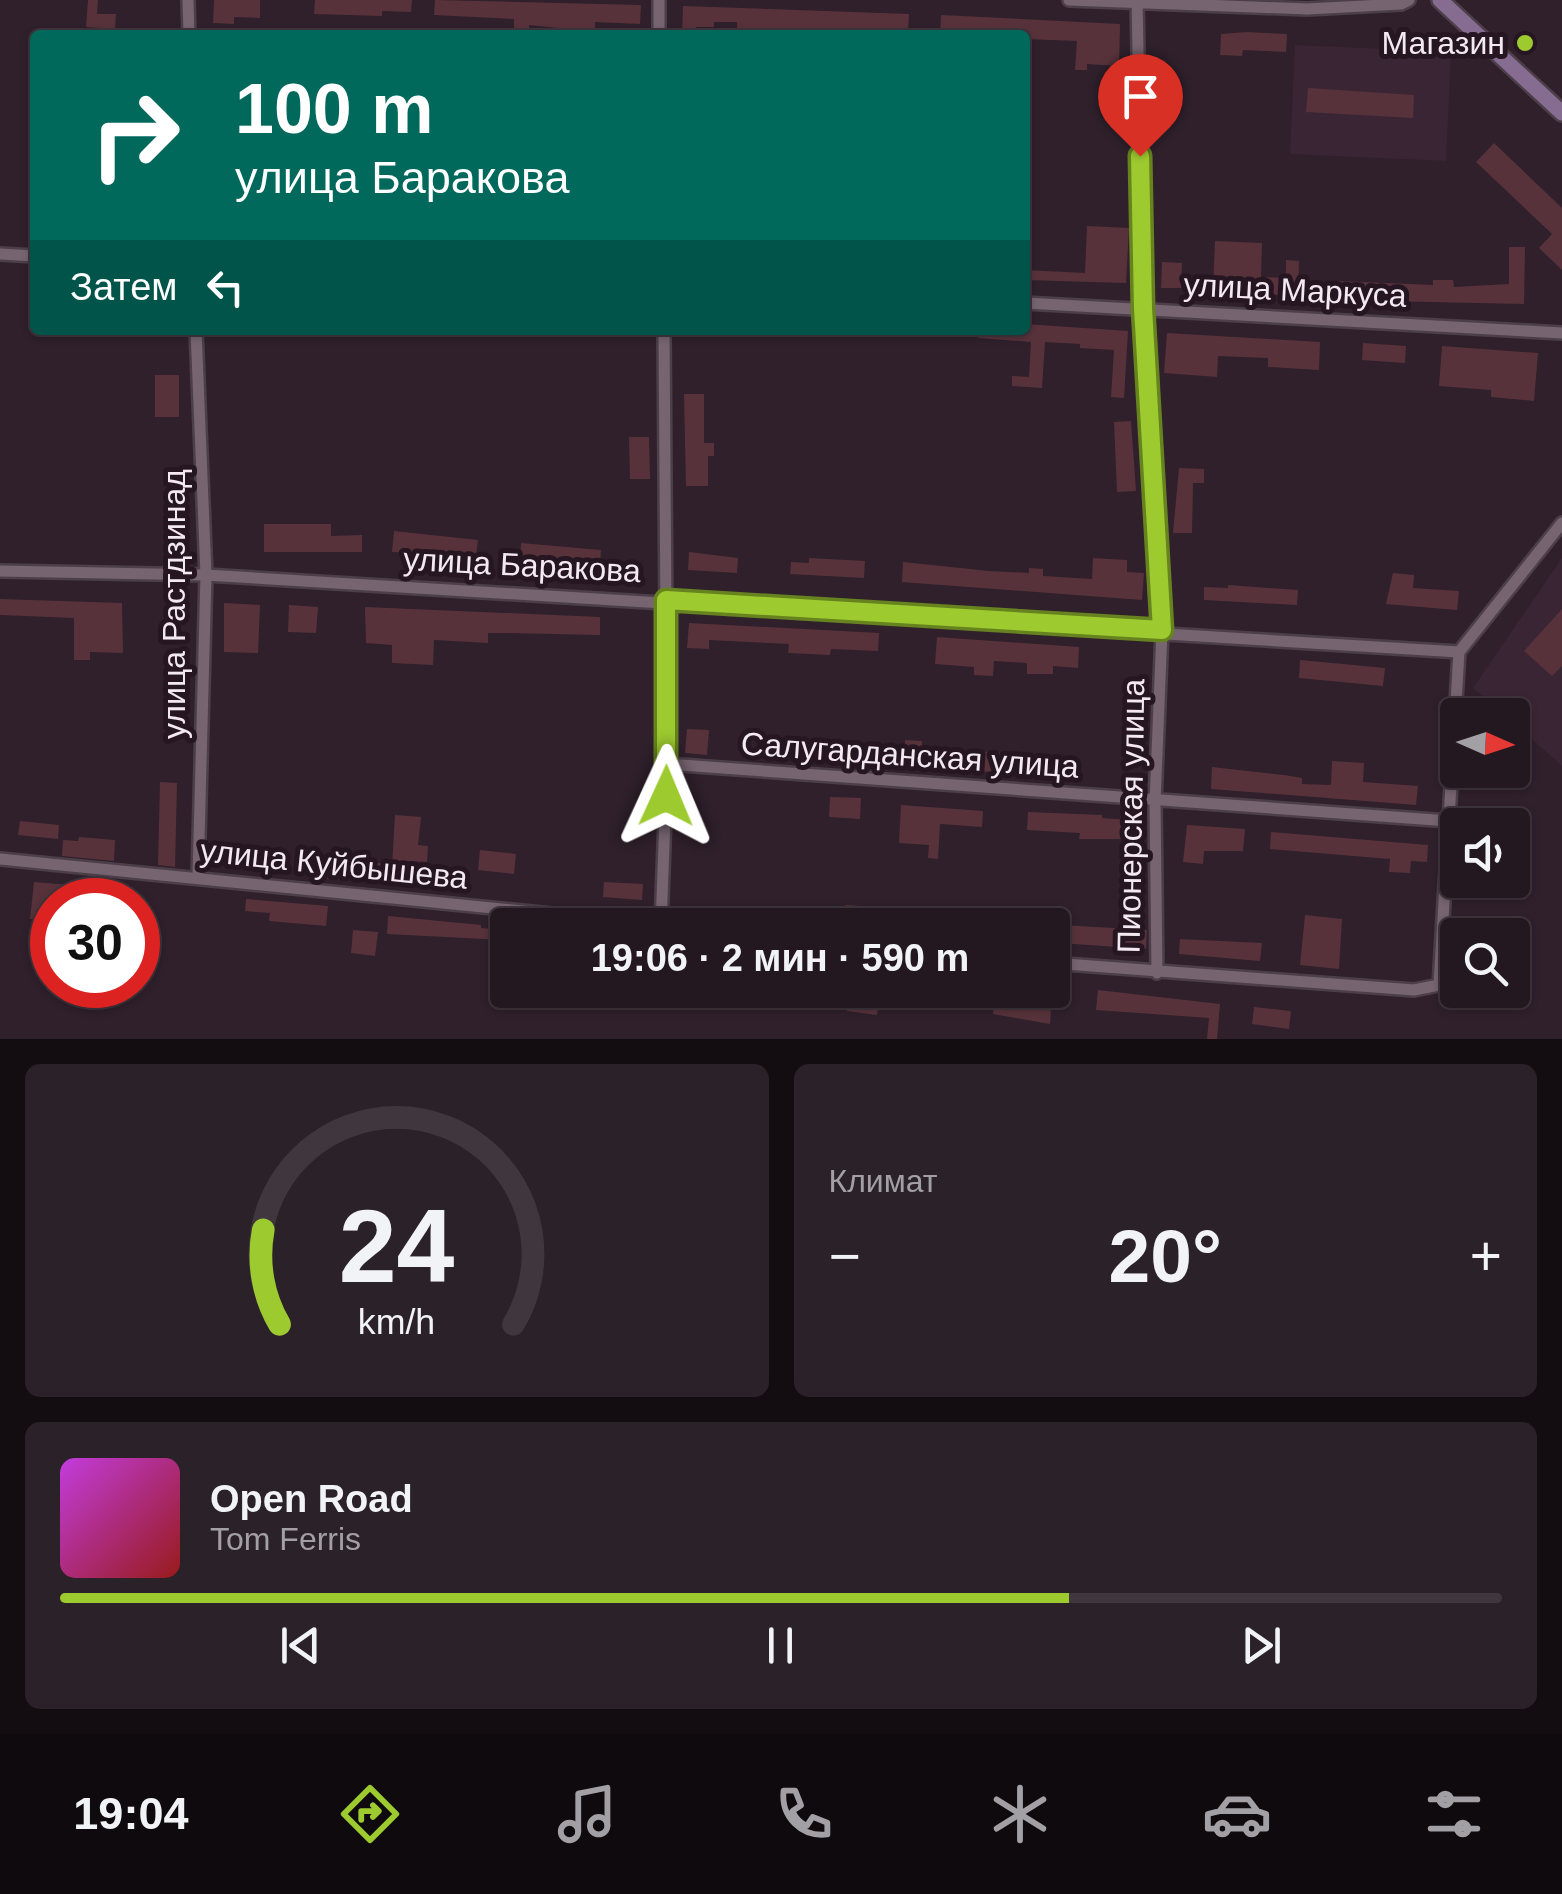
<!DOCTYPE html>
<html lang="ru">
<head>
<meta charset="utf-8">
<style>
  body { margin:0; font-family:Helvetica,sans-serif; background:#2b2129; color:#f1f3f6; height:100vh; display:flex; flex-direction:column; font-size:38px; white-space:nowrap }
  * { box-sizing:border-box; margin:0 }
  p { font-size:32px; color:#a3a0a5 }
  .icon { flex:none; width:55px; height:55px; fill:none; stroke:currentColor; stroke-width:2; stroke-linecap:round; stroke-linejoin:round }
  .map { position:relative; height:1039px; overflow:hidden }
  .drawer { display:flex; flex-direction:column; gap:25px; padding:25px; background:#130d12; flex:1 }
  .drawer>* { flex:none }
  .top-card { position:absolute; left:30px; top:30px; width:1000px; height:305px; border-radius:10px; box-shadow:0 2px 8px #0004,0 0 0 2px #40373e; background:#00695c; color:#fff; overflow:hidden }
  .needle { width:65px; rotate:93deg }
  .fabs { position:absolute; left:1440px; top:698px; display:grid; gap:20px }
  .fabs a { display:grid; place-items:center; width:90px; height:90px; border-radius:10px; background:#231820; box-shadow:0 2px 8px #0004,0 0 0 2px #40373e; font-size:50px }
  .speed { position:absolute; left:30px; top:878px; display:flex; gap:20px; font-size:50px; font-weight:700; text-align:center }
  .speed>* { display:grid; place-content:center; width:130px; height:130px; border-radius:50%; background:#231820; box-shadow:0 2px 8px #0004,0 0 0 2px #40373e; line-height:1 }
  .speed .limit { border:15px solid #d22; background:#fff; color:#111 }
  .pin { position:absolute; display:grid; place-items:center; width:85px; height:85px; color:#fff; margin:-102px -42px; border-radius:50% 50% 50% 0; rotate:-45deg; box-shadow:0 0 10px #0007 }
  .pin .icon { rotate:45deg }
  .me { position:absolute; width:110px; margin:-55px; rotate:1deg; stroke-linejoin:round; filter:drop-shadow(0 0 8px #0008) }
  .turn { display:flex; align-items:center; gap:35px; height:210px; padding:0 40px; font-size:45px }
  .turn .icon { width:130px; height:130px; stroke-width:2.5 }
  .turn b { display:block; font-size:70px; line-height:85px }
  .then { display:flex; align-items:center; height:95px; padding:0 40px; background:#0003; gap:20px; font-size:38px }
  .big { font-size:75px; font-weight:700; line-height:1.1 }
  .drawer .tile { flex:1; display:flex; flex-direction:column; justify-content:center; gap:15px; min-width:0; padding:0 35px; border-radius:15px; background:#2b2129 }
  .drawer .dial { align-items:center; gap:0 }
  .dial svg { height:260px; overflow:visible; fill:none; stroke:#40373e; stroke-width:7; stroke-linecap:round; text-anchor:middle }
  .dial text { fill:#f1f3f6; stroke:none }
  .song { display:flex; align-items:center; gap:30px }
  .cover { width:120px; height:120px; border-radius:15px; background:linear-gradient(135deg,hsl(290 70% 55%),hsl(0 70% 35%)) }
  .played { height:10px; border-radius:5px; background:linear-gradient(90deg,#9dca2f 70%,#40373e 70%) }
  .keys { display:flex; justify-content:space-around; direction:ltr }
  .heat { display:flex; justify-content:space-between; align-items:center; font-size:55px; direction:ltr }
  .drawer .tiles { flex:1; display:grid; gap:25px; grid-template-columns:1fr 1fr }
  .tile:last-child { grid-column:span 2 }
  .trip { position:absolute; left:490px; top:908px; width:580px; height:100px; border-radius:10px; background:#231820; box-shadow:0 2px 8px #0004,0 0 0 2px #40373e; font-weight:700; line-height:100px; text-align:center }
  .dock { display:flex; height:160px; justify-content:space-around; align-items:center; background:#0e0a0d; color:#a3a0a5 }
  .dock .icon { width:70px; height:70px }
  .dock .selected { color:#9dca2f }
  .dock b { font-size:45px; color:#f1f3f6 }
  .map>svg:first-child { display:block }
  .built { fill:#3a2535 }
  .building { fill:#57323b }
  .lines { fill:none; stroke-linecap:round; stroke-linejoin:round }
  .street-casing { stroke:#4c3f49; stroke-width:16 }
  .secondary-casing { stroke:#4c3f49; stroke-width:20 }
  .street { stroke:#766471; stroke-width:11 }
  .secondary { stroke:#866c91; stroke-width:15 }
  .route-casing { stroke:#66831f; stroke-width:25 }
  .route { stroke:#9dca2f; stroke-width:18 }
  .poi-dot { fill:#9dca2f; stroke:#251621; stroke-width:4 }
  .labels { text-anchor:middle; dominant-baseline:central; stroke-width:10; stroke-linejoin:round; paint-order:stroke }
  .poi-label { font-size:32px; fill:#f3e9f0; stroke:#251621; text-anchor:end }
  .street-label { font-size:32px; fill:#f3e9f0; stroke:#251621 }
</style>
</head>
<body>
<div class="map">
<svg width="1562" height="1039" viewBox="0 0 1562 1039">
  <rect width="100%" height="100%" fill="#2f202b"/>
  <path class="built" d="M 1295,45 L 1451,52 L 1446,161 L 1290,154 Z
    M 1562,558 L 1562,766 L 1513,722 L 1512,715 L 1504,715 L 1473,688 Z"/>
  <path class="building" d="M 88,0 L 98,0 L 97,14 L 116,14 L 115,29 L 86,27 Z
    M 214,0 L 260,0 L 260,18 L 234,17 L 234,24 L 213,23 Z
    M 315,0 L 412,0 L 411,12 L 382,11 L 382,16 L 314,14 Z
    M 435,0 L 641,5 L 640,24 L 595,22 L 595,32 L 529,25 L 529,35 L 514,35 L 514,19 L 434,15 Z
    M 683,6 L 909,14 L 908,31 L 900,31 L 899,35 L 855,35 L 855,30 L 804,28 L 804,35 L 784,35 L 737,33 L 737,22 L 714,22 L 714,27 L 696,27 L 696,35 L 682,35 Z
    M 941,15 L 1120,24 L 1119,66 L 1087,64 L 1087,70 L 1075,70 L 1077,41 L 1025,39 L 1025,35 L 940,35 Z
    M 1246,32 L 1287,34 L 1286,52 L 1243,50 L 1242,56 L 1220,55 L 1221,34 Z
    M 1308,88 L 1414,95 L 1413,118 L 1306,112 Z
    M 1494,143 L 1562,208 L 1562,270 L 1539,248 L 1552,234 L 1476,162 Z
    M 1087,226 L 1129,228 L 1126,283 L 1025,280 L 1025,270 L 1085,273 Z
    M 1215,241 L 1262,243 L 1261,277 L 1286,278 L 1286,260 L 1299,261 L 1298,296 L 1213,291 Z
    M 1509,247 L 1525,247 L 1524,304 L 1338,300 L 1338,281 L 1433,285 L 1433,280 L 1453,280 L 1454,287 L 1509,284 Z
    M 1162,262 L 1182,263 L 1181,288 L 1161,288 Z
    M 1025,324 L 1128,331 L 1124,398 L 1111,397 L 1114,350 L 1080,348 L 1080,344 L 1045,342 L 1042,388 L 1012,386 L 1012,376 L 1029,377 L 1031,342 L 978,338 L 978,330 L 1025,330 Z
    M 1167,333 L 1320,342 L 1319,370 L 1268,367 L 1268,358 L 1218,356 L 1217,377 L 1164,373 Z
    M 1363,343 L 1406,346 L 1405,363 L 1362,360 Z
    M 1442,346 L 1538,353 L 1534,401 L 1491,397 L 1491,390 L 1439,386 Z
    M 155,375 L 179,375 L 179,417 L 155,417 Z
    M 684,394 L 704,394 L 704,443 L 714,443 L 714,456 L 708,456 L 708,486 L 686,486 Z
    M 1131,421 L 1136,491 L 1117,492 L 1114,422 Z
    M 629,437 L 649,437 L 650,479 L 630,479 Z
    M 1179,468 L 1204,469 L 1204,483 L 1193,483 L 1192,533 L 1173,533 Z
    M 264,524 L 331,524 L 331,536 L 362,535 L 362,552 L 264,552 Z
    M 394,531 L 478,540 L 476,556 L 392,552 Z
    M 521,543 L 601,550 L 600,566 L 520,561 Z
    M 689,552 L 738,558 L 737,573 L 688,570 Z
    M 809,558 L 865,561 L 864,578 L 790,574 L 791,562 L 809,563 Z
    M 1093,558 L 1127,560 L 1127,572 L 1144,573 L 1142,600 L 902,582 L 903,562 L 989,571 L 1029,573 L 1029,568 L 1043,569 L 1043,576 L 1092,579 Z
    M 1393,573 L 1414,575 L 1413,588 L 1459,591 L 1457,610 L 1386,604 Z
    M 1228,585 L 1298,590 L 1297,605 L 1204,600 L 1204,587 L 1228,588 Z
    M 0,599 L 122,603 L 123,653 L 90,652 L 90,660 L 74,660 L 74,618 L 0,615 Z
    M 224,603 L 260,605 L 258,653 L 224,652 Z
    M 289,605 L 318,607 L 316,633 L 288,632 Z
    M 365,607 L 600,617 L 600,635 L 506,633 L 488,633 L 488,643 L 434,640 L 433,665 L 392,663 L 392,645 L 366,643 Z
    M 1562,609 L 1562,666 L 1552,676 L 1524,651 Z
    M 689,623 L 879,633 L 878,651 L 831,649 L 830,655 L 788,653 L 789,644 L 709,640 L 709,649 L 687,648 Z
    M 937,637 L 1079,647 L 1078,668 L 1053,666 L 1053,674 L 1027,674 L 1027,663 L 994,661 L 993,676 L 974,675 L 974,667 L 935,664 Z
    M 1300,660 L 1385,668 L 1383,686 L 1299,678 Z
    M 687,729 L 709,730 L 707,755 L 685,753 Z
    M 905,740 L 922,741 L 922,747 L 1004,753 L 1003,773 L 866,762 L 868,745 L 905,747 Z
    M 1025,760 L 1063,762 L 1062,778 L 1024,776 Z
    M 1332,761 L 1364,763 L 1363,782 L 1418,786 L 1416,805 L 1211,789 L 1212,767 L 1284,775 L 1302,778 L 1302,784 L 1331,785 Z
    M 160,782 L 177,783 L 175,867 L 158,865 Z
    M 830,797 L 861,798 L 860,819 L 829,817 Z
    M 901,805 L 983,811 L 982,827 L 940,824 L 938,859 L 928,858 L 929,845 L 899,843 Z
    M 1028,812 L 1102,815 L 1102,818 L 1127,820 L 1126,839 L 1079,839 L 1080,833 L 1027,830 Z
    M 395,815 L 421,817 L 418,845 L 428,846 L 427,862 L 406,861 L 405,867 L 392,866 Z
    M 20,821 L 59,825 L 58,839 L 18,835 Z
    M 1187,825 L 1245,829 L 1243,851 L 1204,851 L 1203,864 L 1183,862 Z
    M 1271,832 L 1428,845 L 1427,862 L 1411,861 L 1410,873 L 1389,872 L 1390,859 L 1270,849 Z
    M 79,837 L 115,840 L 114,861 L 62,856 L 63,840 L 78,841 Z
    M 480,850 L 516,854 L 514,874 L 478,870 Z
    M 309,857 L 391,864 L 389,883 L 308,877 Z
    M 34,882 L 71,885 L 70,900 L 52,900 L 52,921 L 30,919 Z
    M 604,882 L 643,884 L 642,900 L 603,897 Z
    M 246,899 L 328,906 L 326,926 L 269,921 L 270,913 L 245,911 Z
    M 845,905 L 939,911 L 938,925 L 844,924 Z
    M 1305,915 L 1342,919 L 1339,969 L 1300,965 Z
    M 388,916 L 481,925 L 481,928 L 505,930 L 504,940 L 387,934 Z
    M 1061,925 L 1147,930 L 1146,949 L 1060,943 Z
    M 353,930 L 378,932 L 375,956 L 351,953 Z
    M 1180,939 L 1262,943 L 1260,961 L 1179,954 Z
    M 850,990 L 919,990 L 916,1010 L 878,1006 L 877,1015 L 847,1011 Z
    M 995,990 L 1018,990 L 1016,1006 L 1051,1009 L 1050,1024 L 993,1014 Z
    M 1098,990 L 1220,1004 L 1217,1039 L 1207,1039 L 1209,1018 L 1096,1010 Z
    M 1254,1007 L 1291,1011 L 1289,1029 L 1252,1024 Z"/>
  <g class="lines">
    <g class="street-casing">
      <path id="street" d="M 188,0 L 189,35
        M 659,0 L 659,35
        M 1069,0 L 1307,9 L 1401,4 L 1409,0
        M 1137,0 L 1143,309 L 1162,631 L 1155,802 L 1157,973
        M 0,254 L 35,256
        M 1025,303 L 1562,333
        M 196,330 L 206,575 L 198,877
        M 0,571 L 206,575 L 1459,652
        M 667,764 L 1449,821
        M 0,859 L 663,925
        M 661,925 L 667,764 L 664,330
        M 1052,963 L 1414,990 L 1439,985 L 1459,652 L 1562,523"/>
    </g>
    <g class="secondary-casing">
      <path id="secondary" d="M 1440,0 L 1562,113"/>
    </g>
    <use href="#street" class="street"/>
    <use href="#secondary" class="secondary"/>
  </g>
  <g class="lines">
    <g class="route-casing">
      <path id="route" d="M 666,796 L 666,600 L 1162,630 L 1143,308 L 1140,156"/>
    </g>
    <use href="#route" class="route"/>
  </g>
  <circle class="poi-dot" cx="1525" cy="43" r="10"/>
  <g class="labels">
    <g class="poi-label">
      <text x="1505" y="43">Магазин</text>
    </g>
    <g class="street-label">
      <text transform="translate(1295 290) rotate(3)">улица Маркуса</text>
      <text transform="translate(522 565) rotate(3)">улица Баракова</text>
      <text transform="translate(174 604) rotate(-90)">улица Растдзинад</text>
      <text transform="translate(910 755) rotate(4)">Салугарданская улица</text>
      <text transform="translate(1131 816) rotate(-89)">Пионерская улица</text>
      <text transform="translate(334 864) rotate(6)">улица Куйбышева</text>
    </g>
  </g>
</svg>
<div class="fabs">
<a><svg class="needle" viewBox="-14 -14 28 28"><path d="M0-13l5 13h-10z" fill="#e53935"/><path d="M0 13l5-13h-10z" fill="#a3a0a5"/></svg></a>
<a><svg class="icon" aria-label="sound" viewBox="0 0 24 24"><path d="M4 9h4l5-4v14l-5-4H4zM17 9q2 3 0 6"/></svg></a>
<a><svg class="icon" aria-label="search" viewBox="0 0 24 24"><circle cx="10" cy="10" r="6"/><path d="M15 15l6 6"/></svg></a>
</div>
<div class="speed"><div class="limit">30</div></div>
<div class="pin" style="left:1140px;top:156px;background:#d93025"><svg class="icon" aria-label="arrive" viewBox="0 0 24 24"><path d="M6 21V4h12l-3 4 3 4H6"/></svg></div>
<svg class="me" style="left:666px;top:796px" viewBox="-20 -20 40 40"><path d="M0-17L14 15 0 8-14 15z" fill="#9dca2f" stroke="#fff" stroke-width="4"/></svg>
<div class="trip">19:06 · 2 мин · 590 m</div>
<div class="top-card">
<div class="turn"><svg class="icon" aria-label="right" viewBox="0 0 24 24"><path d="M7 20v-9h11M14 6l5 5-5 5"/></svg><div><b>100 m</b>улица Баракова</div></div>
<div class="then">Затем<svg class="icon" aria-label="left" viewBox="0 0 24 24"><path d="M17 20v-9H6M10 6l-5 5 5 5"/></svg></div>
</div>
</div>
<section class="drawer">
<div class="tiles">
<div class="tile dial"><svg viewBox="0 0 100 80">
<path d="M14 69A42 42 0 1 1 86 69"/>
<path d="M14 69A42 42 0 0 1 9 40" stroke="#9dca2f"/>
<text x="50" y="56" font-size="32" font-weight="700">24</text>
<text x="50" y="72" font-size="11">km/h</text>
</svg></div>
<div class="tile"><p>Климат</p>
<div class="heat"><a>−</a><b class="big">20°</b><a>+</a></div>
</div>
<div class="tile">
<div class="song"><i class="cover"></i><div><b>Open Road</b><p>Tom Ferris</p></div></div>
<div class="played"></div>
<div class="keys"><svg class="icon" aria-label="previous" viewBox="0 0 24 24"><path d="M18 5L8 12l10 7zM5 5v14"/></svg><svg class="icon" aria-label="pause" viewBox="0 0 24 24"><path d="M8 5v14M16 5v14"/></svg><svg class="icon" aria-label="next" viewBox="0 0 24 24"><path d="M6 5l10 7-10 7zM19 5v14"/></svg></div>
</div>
</div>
</section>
<nav class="dock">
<b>19:04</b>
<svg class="icon selected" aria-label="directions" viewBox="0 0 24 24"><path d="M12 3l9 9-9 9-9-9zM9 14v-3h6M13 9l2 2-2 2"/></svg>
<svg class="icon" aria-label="music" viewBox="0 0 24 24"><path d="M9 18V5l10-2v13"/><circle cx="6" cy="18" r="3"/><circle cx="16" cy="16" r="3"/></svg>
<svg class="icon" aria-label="phone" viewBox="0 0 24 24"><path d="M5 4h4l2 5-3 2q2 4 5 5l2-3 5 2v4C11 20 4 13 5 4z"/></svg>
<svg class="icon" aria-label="climate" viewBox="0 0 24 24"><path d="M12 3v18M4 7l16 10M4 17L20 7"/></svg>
<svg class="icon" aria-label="car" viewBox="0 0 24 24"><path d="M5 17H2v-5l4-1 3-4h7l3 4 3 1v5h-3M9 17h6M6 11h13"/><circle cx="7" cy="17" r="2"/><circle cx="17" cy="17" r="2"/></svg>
<svg class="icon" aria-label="filters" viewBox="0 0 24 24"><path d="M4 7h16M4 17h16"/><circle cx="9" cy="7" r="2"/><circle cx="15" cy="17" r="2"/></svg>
</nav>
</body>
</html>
